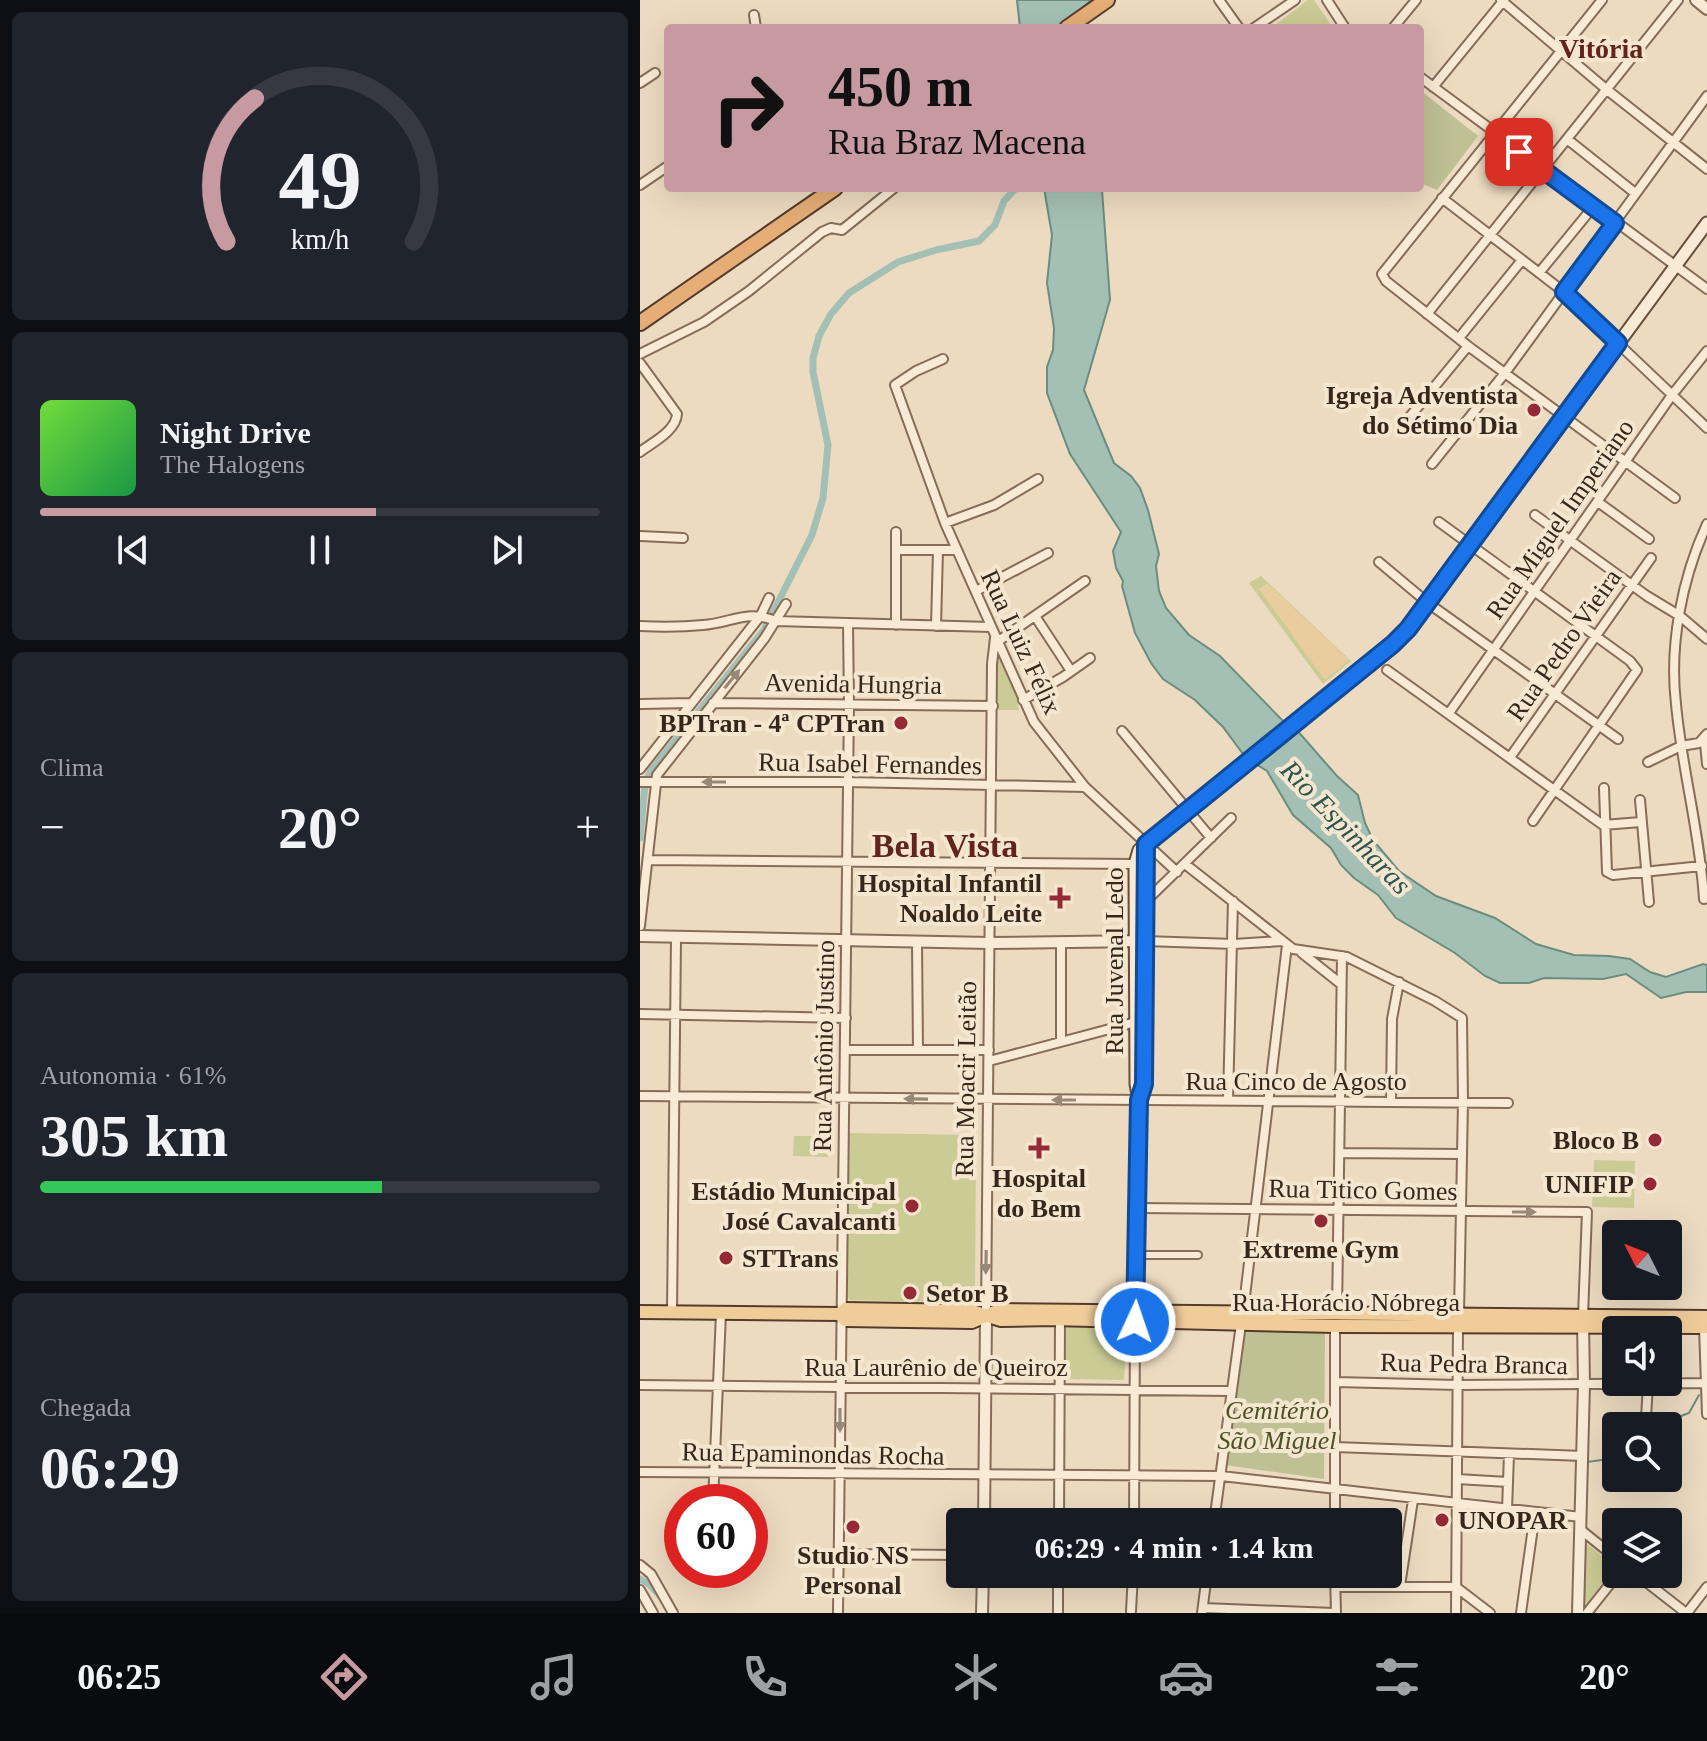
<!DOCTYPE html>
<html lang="pt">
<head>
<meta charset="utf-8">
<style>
  body { margin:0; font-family:Georgia,serif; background:#20242c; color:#f1f3f6; height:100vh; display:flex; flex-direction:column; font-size:30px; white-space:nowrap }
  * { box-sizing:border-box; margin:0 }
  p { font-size:26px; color:#9ea1a6 }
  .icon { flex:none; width:44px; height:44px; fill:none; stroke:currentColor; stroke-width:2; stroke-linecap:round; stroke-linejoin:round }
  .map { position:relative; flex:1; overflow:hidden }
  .drawer { display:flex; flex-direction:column; gap:12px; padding:12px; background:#0d0f14; width:640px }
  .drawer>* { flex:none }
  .guide { position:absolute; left:24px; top:24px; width:760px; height:168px; border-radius:8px; box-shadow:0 8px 32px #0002; background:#c799a0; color:#111; overflow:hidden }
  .needle { width:52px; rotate:312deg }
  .tools { position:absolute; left:962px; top:1220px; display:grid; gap:16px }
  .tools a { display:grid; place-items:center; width:80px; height:80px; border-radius:8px; background:#171b24; box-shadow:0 8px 32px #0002; font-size:40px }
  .speed { position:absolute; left:24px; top:1484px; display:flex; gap:16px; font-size:40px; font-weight:700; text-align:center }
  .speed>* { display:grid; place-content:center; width:104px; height:104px; border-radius:50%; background:#171b24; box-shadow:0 8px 32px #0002; line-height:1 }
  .speed .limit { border:12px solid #d22; background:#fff; color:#111 }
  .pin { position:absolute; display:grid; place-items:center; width:68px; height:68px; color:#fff; margin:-34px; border-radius:16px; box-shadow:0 4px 12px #0006 }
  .me { position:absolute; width:88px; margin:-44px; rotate:3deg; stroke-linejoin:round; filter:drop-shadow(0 0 6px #0008) }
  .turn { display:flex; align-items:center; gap:28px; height:168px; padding:0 32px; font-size:36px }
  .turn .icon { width:104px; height:104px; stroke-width:2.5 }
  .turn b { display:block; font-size:56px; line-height:68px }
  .big { font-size:60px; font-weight:700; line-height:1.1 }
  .drawer .tile { flex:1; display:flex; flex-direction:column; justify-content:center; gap:12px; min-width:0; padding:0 28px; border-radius:12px; background:#20242c }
  .drawer .dial { align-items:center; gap:0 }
  .dial svg { height:208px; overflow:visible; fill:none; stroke:#363941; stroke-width:7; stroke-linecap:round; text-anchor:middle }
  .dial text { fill:#f1f3f6; stroke:none }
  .song { display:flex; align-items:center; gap:24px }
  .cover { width:96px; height:96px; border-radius:12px; background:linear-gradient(135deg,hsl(100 70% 55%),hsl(140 70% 35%)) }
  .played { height:8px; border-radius:4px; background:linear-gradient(90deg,#c799a0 60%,#363941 60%) }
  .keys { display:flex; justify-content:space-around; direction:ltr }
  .heat { display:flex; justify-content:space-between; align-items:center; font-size:44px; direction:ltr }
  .charge { height:12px; border-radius:6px; background:linear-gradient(90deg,#34c759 61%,#363941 0) }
  .trip { position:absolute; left:306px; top:1508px; width:456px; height:80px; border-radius:8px; background:#171b24; box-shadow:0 8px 32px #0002; font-weight:700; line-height:80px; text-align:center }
  .tab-bar { display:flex; height:128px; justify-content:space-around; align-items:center; background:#090b0e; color:#9ea1a6 }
  .tab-bar .icon { width:56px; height:56px }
  .tab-bar .on { color:#c799a0 }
  .tab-bar b { font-size:36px; color:#f1f3f6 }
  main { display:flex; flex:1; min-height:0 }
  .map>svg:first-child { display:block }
  .green { fill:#cacb95 }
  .sand { fill:#e9cd9e }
  .cemetery { fill:#bfc094 }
  .water { fill:#a4c0b4; stroke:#6b8d81; stroke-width:2 }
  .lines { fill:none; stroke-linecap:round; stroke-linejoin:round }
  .stream { stroke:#6b8d81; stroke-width:2 }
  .canal { stroke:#a4c0b4; stroke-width:7 }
  .pedestrian-casing { stroke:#866c59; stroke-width:10 }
  .minor-casing { stroke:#866c59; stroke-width:12 }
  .tertiary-casing { stroke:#866c59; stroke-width:14 }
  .secondary-casing { stroke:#684e3c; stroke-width:15 }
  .primary-casing { stroke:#543b2d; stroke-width:16 }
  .trunk-casing { stroke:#543b2d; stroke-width:18 }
  .pedestrian { stroke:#f8ead4; stroke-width:6 }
  .minor { stroke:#f8ead4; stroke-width:8 }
  .tertiary { stroke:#f8ead4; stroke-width:10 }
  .secondary { stroke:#f8ead4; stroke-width:11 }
  .primary { stroke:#f0cc99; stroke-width:12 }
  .trunk { stroke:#e6ae76; stroke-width:14 }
  .oneway { fill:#978878 }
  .route-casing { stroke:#114b97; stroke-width:20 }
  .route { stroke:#1a73e8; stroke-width:14 }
  .poi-dot { fill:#942a36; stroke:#f5e6d0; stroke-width:3 }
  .labels { text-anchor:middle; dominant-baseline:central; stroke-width:8; stroke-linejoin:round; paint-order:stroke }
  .poi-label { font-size:26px; font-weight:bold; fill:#36271d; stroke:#f5e6d0; text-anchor:end }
  .street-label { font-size:26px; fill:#36271d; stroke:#f5e6d0 }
  .park-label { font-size:26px; font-style:italic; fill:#4b5224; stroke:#f5e6d0 }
  .neighbourhood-label { font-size:28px; font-weight:bold; fill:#62241d; stroke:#f5e6d0 }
  .water-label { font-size:28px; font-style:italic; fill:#2c564f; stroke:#f5e6d0 }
  .district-label { font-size:34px; font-weight:bold; fill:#62241d; stroke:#f5e6d0 }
</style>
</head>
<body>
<main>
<section class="drawer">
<div class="tile dial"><svg viewBox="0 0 100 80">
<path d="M14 69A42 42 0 1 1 86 69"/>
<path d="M14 69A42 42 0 0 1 25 14" stroke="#c799a0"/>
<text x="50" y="56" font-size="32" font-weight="700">49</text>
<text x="50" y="72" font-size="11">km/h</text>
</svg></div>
<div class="tile">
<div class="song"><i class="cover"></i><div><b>Night Drive</b><p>The Halogens</p></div></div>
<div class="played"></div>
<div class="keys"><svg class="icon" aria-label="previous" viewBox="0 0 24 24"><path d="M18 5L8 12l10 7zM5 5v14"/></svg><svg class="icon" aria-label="pause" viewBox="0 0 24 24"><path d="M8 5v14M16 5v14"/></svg><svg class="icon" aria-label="next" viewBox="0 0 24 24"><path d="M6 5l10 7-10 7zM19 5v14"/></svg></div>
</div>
<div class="tile"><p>Clima</p>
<div class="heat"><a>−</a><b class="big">20°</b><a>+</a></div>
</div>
<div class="tile"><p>Autonomia · 61%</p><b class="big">305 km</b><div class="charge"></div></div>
<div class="tile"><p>Chegada</p><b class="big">06:29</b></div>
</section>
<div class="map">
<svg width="1067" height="1613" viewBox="0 0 1067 1613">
  <rect width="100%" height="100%" fill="#eddbc1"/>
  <path class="green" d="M 668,0 L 674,0 L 693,28 L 631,28 Z
    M 621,576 L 711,661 L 683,684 L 609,583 Z
    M 356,658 L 359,658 L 377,698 L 379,710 L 357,710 Z
    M 209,1133 L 336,1135 L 335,1299 L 332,1303 L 210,1300 L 206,1295 Z
    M 154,1136 L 189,1136 L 188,1157 L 153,1156 Z
    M 954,1160 L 995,1161 L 994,1208 L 952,1207 Z
    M 425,1324 L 487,1327 L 484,1380 L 423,1379 Z
    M 947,1544 L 976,1567 L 976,1573 L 946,1610 L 942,1609 L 944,1546 Z"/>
  <path class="sand" d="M 627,583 L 709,660 L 685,680 L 619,589 Z"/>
  <path class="cemetery" d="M 780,90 L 838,136 L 797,190 L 780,183 Z
    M 603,1329 L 685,1331 L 684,1479 L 585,1465 Z"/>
  <path class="water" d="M 377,0 L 451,0 L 444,7 L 444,14 L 424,28 L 380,28 Z
    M 404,188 L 462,190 L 470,300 L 444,390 L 474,463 L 491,476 L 500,488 L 508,510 L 519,554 L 516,566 L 519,591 L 526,608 L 549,635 L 580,656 L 642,720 L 656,729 L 697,776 L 718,795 L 725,823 L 733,840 L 759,871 L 796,896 L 855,918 L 896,944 L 934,955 L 969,956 L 990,959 L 1010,972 L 1026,977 L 1063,964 L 1067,965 L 1067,992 L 1046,992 L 1021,998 L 986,974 L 963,979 L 904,978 L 889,983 L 860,983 L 845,976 L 815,953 L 756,918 L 738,895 L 714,878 L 701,865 L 691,848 L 653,815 L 627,771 L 606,758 L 583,727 L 555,700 L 523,679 L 511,663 L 495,633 L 482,586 L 483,581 L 476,568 L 473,551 L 481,532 L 430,454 L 407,393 L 407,367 L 413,350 L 414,328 L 407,283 L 412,235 Z"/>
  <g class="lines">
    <path class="stream" d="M 1014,1426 L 1049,1413 L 1059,1395
      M 947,1462 L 976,1458"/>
    <path class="canal" d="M 0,838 L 5,785 L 10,772 L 124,630 L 172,535 L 183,498 L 188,445 L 173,372 L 173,358 L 179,336 L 191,314 L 209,293 L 258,262 L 296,250 L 339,241 L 355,225 L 364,201 L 376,188
      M 0,1579 L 9,1584 L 21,1597"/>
    <g class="pedestrian-casing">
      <path id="pedestrian" d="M 498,1255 L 558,1255"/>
    </g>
    <g class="minor-casing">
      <path id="minor" d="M 579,0 L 599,28
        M 687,0 L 705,28
        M 861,0 L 966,89 L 1067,169
        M 962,0 L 742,274 L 746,281 L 828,346 L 1035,498
        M 114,15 L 116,28
        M 614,28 L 655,0
        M 753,28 L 776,0
        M 780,77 L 1067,289
        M 0,83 L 15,73
        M 793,87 L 864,0
        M 927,139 L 995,193
        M 0,185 L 28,166
        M 802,198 L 924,292 L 1067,428
        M 899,273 L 953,207
        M 787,314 L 1038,0
        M 819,338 L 882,260
        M 0,354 L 64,322 L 109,291 L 182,232 L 191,228 L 202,230 L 254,188
        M 303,359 L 276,371 L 255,385 L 305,523 L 394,722 L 445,787 L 537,872
        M 0,363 L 37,414 C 36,431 13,442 0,452
        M 763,425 L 828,346
        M 792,464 L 865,373 L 1067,96
        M 958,502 L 1009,539
        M 895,515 L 1007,596 L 1040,616 L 1067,639
        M 799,522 L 990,661 L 997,670 L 893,821
        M 305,523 L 354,505 L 398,479
        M 256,532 L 256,625
        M 0,536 L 43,538
        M 257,550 L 316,550
        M 739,562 L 788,603 L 978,739
        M 336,591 L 408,553
        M 395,616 L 431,671
        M 0,626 C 21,627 42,627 63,625 C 92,623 106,609 136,621 L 351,627
        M 296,626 L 298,550
        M 357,642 L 445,581
        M 747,670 L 963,825 L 1001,822
        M 383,700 L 423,677 L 450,658
        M 73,703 L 353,706
        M 0,704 L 51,703
        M 809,713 L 1032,395 L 1067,351
        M 482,731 L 571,838
        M 1065,743 L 1067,764
        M 871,756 L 1011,558
        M 1008,762 L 1041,746 L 1059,743 L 1067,734
        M 0,769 L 121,615 L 129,598
        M 0,782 L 208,782 L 445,787
        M 964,788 L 967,872 L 973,875 L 1062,866
        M 1000,800 L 1009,902
        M 8,860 L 495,864
        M 545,864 L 653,949 L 707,957 L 795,1001 L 822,1018 L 823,1102 L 819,1314
        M 1064,899 C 1060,833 1042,770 1036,704 C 1029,645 1042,578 1067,524
        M 506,901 L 591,818
        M 0,926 L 17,775 L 124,639 L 146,604
        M 277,941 L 278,1050
        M 505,941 L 594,944 L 642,941
        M 421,942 L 421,1040
        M 662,953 L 701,984
        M 0,1014 L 206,1018
        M 205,1050 L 349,1050
        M 349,1061 L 496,1022
        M 0,1096 L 868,1103
        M 588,1100 L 593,901
        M 751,1101 L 752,1019 L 759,982
        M 700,1153 L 822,1154
        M 498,1208 L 947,1212 L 943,1316
        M 32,1313 L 36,938
        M 603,1313 L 647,945
        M 697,1314 L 702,956
        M 346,1316 L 352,664 L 355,638
        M 695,1326 L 695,1522
        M 1064,1327 L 1067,1414
        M 696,1382 L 818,1385 L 1067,1383
        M 0,1385 L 592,1391
        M 1002,1426 L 1006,1418 L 1008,1384
        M 695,1447 L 943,1456
        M 0,1472 L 581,1476 L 941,1517
        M 817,1479 L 868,1482
        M 73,1502 L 81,1313
        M 867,1510 L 869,1454
        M 419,1522 L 420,1319
        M 494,1522 L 495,1322
        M 574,1522 L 601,1324
        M 941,1530 L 976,1558
        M 200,1554 L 320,1555
        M 0,1565 L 11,1574 L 33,1613
        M 695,1574 L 696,1613
        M 996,1574 L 1046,1613
        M 760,1586 L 773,1500
        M 696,1587 L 816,1587 L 850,1613
        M 0,1590 L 13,1613
        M 563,1608 L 694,1613
        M 491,1611 L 493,1574
        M 198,1613 L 209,704 L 208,624
        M 418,1613 L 418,1574
        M 562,1613 L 567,1574
        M 816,1613 L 818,1325
        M 881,1613 L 895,1513
        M 947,1613 L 978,1574
        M 1047,1613 L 1067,1587"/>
    </g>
    <g class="tertiary-casing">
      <path id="tertiary" d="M 1056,0 L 1067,9
        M 0,936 L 350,943 L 502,941
        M 344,1522 L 346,1316
        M 342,1613 L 343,1574
        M 938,1613 L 944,1385 L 943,1319"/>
    </g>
    <g class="secondary-casing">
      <path id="secondary" d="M 499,1100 L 504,1084 L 506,844
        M 495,1311 L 499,1149 L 499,1100 L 496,1084 L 495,864 L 499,850 L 753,644 L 768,629 L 1067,223"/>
    </g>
    <g class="primary-casing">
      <path id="primary" d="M 0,1312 L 200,1314 L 205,1320 L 332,1322 L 359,1310 L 1067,1317
        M 200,1314 L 205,1309 L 332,1311 L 361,1320 L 412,1319 L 695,1326 L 1067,1327"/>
    </g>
    <g class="trunk-casing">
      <path id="trunk" d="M 427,28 L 467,0
        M 0,323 L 195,188"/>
    </g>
    <use href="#pedestrian" class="pedestrian"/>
    <use href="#minor" class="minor"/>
    <use href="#tertiary" class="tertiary"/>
    <use href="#secondary" class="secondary"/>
    <use href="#primary" class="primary"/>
    <use href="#trunk" class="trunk"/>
  </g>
  <defs><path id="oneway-solid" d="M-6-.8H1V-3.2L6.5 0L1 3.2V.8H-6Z" transform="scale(2)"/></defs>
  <g class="oneway">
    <use href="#oneway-solid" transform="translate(92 679) rotate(-51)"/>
    <use href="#oneway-solid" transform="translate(74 782) rotate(180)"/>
    <use href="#oneway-solid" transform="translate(276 1099) rotate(-179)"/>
    <use href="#oneway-solid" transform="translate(424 1100) rotate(-180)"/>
    <use href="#oneway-solid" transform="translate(884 1212)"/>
    <use href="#oneway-solid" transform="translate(346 1262) rotate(91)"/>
    <use href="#oneway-solid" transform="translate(200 1420) rotate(90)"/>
  </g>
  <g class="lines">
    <g class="route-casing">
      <path id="route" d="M 495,1322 L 499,1100 L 504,1084 L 506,844 L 753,644 L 768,629 L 978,343 L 924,292 L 975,223 L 879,152"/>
    </g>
    <use href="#route" class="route"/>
  </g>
  <g class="poi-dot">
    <circle cx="894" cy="410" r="8"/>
    <circle cx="261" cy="723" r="8"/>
    <path d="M416 886h8v8h8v8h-8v8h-8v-8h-8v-8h8z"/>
    <circle cx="1015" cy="1140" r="8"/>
    <path d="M395 1136h8v8h8v8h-8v8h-8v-8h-8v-8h8z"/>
    <circle cx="1010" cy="1184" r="8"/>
    <circle cx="272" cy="1206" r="8"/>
    <circle cx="681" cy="1221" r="8"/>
    <circle cx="86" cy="1258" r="8"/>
    <circle cx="270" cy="1293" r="8"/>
    <circle cx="802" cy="1520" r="8"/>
    <circle cx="213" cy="1527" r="8"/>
  </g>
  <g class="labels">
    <g class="poi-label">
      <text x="878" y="395">Igreja Adventista<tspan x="878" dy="30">do Sétimo Dia</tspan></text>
      <text x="245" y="723">BPTran - 4ª CPTran</text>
      <text x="402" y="883">Hospital Infantil<tspan x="402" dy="30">Noaldo Leite</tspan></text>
      <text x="999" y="1140">Bloco B</text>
      <text x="399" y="1178" text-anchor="middle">Hospital<tspan x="399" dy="30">do Bem</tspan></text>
      <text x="994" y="1184">UNIFIP</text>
      <text x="256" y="1191">Estádio Municipal<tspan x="256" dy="30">José Cavalcanti</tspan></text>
      <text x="681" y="1249" text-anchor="middle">Extreme Gym</text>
      <text x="102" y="1258" text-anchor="start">STTrans</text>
      <text x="286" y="1293" text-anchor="start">Setor B</text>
      <text x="818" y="1520" text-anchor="start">UNOPAR</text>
      <text x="213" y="1555" text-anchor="middle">Studio NS<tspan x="213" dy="30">Personal</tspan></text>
    </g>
    <g class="street-label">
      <text transform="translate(920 519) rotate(-55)">Rua Miguel Imperiano</text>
      <text transform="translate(381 642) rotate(65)">Rua Luiz Félix</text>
      <text transform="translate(924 645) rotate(-55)">Rua Pedro Vieira</text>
      <text transform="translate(213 684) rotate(1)">Avenida Hungria</text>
      <text transform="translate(230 764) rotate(1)">Rua Isabel Fernandes</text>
      <text transform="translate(474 961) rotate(-90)">Rua Juvenal Ledo</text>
      <text transform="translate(184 1046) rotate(-89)">Rua Antônio Justino</text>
      <text transform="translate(326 1079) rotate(-89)">Rua Moacir Leitão</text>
      <text x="656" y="1081">Rua Cinco de Agosto</text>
      <text transform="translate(723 1190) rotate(1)">Rua Titico Gomes</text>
      <text x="706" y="1302">Rua Horácio Nóbrega</text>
      <text transform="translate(834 1364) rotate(1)">Rua Pedra Branca</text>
      <text x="296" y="1367">Rua Laurênio de Queiroz</text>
      <text transform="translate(173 1454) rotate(1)">Rua Epaminondas Rocha</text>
    </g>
    <g class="park-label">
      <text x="637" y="1410">Cemitério<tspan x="637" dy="30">São Miguel</tspan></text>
    </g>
    <g class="neighbourhood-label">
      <text x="961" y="48">Vitória</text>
    </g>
    <g class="water-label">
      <text transform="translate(706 827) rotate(46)">Rio Espinharas</text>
    </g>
    <g class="district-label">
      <text x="305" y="845">Bela Vista</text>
    </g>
  </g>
</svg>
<div class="tools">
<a><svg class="needle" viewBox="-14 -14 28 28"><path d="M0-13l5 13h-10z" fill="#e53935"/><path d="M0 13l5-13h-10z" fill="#9ea1a6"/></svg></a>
<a><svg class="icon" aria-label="sound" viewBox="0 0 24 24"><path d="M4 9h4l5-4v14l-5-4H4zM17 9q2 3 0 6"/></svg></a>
<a><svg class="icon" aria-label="search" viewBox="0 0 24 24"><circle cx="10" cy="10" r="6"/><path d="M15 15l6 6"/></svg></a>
<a><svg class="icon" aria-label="layers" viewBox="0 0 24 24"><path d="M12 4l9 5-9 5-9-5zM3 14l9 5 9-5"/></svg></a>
</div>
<div class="speed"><div class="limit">60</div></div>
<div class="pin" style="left:879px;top:152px;background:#d93025"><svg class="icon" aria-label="arrive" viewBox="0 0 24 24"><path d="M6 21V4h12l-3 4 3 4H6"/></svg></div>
<svg class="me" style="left:495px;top:1322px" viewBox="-20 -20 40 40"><circle r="17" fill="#1a73e8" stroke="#fff" stroke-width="3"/><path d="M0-11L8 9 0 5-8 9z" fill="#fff"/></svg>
<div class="trip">06:29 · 4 min · 1.4 km</div>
<div class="guide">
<div class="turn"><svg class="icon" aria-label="right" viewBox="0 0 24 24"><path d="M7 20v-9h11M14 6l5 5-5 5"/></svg><div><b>450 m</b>Rua Braz Macena</div></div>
</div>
</div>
</main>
<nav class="tab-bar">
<b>06:25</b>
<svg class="icon on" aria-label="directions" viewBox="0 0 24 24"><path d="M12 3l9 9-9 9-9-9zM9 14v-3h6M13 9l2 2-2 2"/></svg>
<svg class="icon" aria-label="music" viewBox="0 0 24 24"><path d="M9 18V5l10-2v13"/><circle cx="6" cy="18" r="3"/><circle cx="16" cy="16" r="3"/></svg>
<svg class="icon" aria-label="phone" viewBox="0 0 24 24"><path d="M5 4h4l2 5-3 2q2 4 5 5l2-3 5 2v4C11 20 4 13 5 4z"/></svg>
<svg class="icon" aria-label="climate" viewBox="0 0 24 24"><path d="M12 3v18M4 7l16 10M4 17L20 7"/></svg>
<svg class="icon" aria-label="car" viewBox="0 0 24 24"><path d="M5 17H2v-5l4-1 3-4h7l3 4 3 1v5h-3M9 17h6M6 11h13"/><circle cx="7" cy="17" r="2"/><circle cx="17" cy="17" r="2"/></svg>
<svg class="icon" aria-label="filters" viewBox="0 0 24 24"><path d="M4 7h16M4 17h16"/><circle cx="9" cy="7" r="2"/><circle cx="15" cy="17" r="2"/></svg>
<b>20°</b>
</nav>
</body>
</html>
